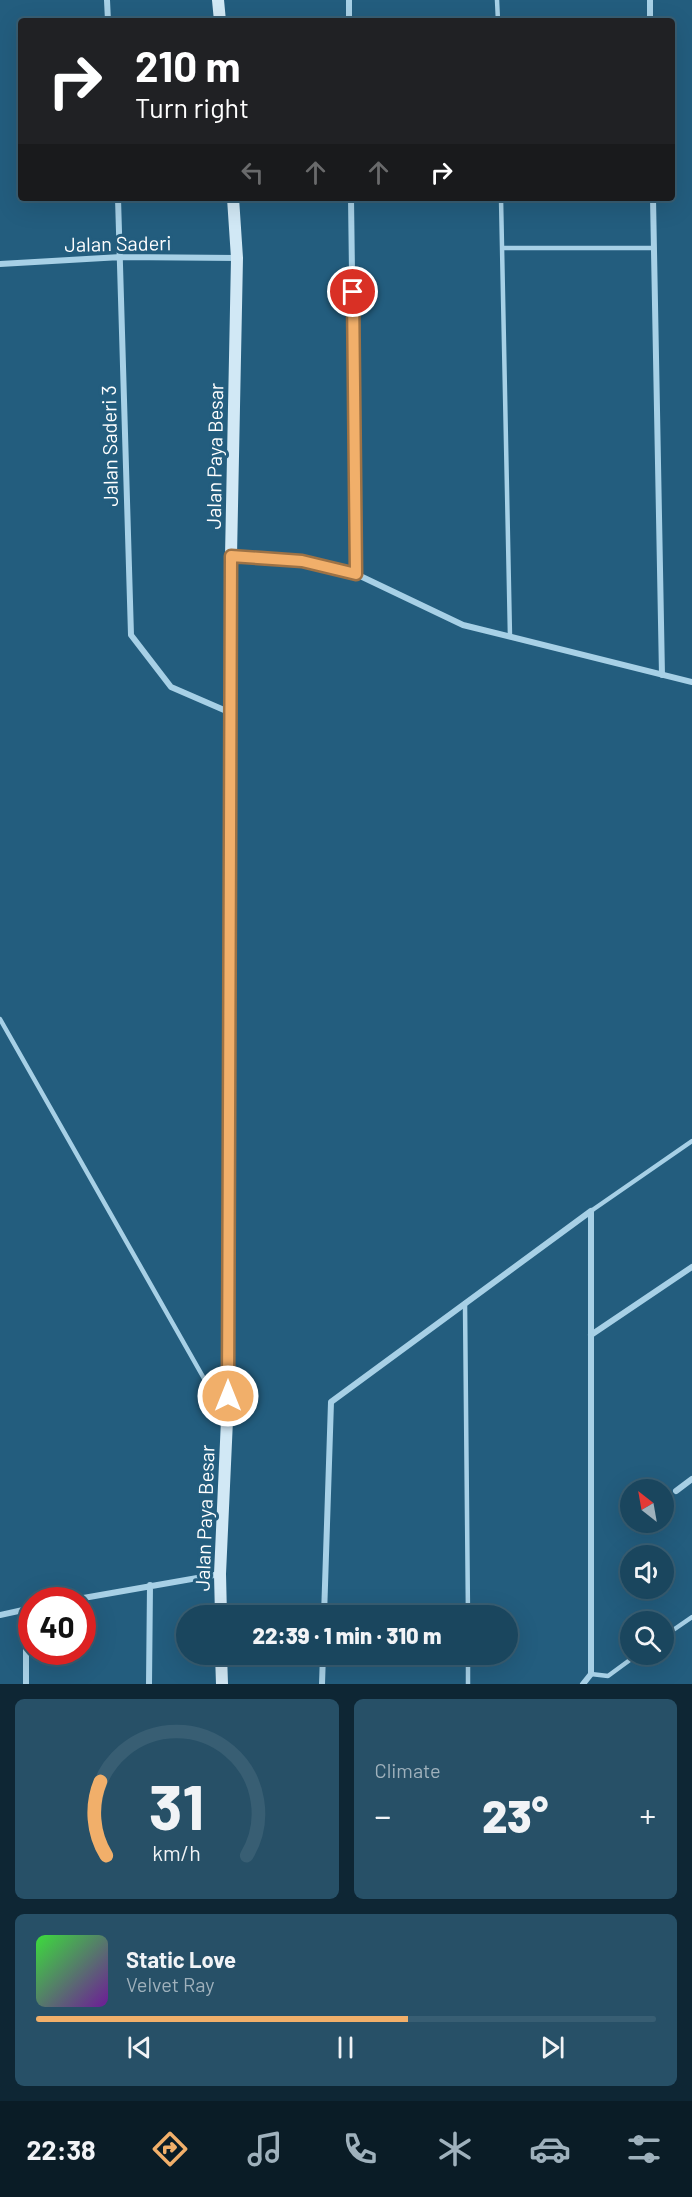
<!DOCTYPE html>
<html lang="en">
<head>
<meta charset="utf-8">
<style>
  body { margin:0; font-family:Barlow,sans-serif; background:#275067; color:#f1f3f6; height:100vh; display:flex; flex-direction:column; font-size:22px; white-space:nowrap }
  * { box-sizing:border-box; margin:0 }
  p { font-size:20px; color:#9fb1bc }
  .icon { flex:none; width:33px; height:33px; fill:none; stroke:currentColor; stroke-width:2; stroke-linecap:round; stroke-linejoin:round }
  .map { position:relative; height:1684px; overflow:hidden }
  .details { display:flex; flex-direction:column; gap:15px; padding:15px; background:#0e2634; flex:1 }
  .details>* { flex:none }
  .guide { position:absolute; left:18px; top:18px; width:657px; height:183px; border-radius:6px; box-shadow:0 6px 24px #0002,0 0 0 2px #385e73; background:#202124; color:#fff; overflow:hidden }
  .needle { width:39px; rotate:329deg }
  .tools { position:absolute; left:620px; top:1479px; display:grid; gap:12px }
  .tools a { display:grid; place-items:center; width:54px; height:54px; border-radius:50%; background:#1a465e; box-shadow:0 6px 24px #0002,0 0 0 2px #385e73; font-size:30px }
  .speed { position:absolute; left:18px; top:1587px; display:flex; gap:12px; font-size:30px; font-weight:700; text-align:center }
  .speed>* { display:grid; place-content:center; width:78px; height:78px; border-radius:50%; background:#1a465e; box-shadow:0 6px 24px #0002,0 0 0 2px #385e73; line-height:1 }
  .speed .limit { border:9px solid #d22; background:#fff; color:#111 }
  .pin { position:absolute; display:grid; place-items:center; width:51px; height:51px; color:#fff; margin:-26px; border:3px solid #fff; border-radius:50%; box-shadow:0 2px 6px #0007 }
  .me { position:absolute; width:66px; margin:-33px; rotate:0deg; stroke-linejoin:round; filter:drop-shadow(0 0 4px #0008) }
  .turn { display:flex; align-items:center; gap:21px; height:126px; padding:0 18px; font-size:27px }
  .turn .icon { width:78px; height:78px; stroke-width:2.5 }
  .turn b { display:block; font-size:42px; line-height:51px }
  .lanes { display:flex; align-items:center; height:57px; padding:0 18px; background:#0003; justify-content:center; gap:30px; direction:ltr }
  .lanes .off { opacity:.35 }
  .big { font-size:45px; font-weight:800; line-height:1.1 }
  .details .widget { flex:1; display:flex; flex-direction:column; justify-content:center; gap:9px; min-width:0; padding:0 21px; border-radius:9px; background:#275067 }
  .details .dial { align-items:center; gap:0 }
  .dial svg { height:156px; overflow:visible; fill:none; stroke:#385e73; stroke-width:7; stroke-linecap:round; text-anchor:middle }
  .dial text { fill:#f1f3f6; stroke:none }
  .song { display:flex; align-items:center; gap:18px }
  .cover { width:72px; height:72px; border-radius:9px; background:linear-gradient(135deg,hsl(120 70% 55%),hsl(280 70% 35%)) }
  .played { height:6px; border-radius:3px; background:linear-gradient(90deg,#f1af6a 60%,#385e73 60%) }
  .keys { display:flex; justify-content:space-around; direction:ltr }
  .heat { display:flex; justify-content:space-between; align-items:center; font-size:33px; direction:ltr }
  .details .tiles { flex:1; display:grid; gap:15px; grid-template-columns:1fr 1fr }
  .widget:last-child { grid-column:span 2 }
  .trip { position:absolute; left:176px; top:1605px; width:342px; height:60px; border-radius:30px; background:#1a465e; box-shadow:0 6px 24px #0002,0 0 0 2px #385e73; font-weight:800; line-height:60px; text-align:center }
  .tabs { display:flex; height:96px; justify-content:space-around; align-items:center; background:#0a1c26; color:#9fb1bc }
  .tabs .icon { width:42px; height:42px }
  .tabs .active { color:#f1af6a }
  .tabs b { font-size:27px; color:#f1f3f6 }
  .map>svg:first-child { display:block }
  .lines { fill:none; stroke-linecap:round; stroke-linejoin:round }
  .lane { stroke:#a7d0e6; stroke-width:4.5 }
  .street { stroke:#a7d0e6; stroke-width:6 }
  .secondary { stroke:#d1e8f5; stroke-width:12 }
  .route-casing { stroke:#9d7245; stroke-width:15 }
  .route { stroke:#f1af6a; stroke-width:10 }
  .labels { text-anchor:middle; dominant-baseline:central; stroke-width:6; stroke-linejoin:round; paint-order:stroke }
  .street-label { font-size:20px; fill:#fff; stroke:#235d7e }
</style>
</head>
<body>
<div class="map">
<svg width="692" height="1684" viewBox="0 0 692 1684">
  <rect width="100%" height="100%" fill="#235d7e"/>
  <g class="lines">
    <path class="lane" d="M 497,0 L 498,21
      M 501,198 L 510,637
      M 502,248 L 654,248
      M 0,1019 L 223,1412
      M 591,1211 L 692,1141
      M 465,1303 L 468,1616
      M 663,1637 L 692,1617
      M 468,1654 L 468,1684
      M 591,1674 L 608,1676 L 638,1654"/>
    <path class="street" d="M 107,0 L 108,21
      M 349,0 L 349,21
      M 650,0 L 650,21
      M 118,198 L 131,635 L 171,687 L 231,713
      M 351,198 L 356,574
      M 653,198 L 662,675
      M 0,264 L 121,257 L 237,258
      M 231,556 L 302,561 L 356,574 L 463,625 L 692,682
      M 591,1335 L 692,1267
      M 676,1491 L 692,1479
      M 72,1600 L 220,1574
      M 0,1615 L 32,1608
      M 324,1616 L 331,1402 L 591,1211
      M 26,1684 L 26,1609
      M 149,1684 L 150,1585
      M 322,1684 L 323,1654
      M 583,1684 L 591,1674 L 591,1211"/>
    <path class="secondary" d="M 218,0 L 220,21
      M 221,1616 L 220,1574 L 227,1420 L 231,556 L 237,258 L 233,198
      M 221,1654 L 222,1684"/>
  </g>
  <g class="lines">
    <g class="route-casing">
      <path id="route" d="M 228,1396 L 231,556 L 302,561 L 356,574 L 353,292"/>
    </g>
    <use href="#route" class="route"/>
  </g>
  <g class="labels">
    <g class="street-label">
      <text transform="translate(118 243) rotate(-1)">Jalan Saderi</text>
      <text transform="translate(109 446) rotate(-91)">Jalan Saderi 3</text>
      <text transform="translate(214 456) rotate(-89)">Jalan Paya Besar</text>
      <text transform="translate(204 1518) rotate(-88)">Jalan Paya Besar</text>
    </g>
  </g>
</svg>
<div class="tools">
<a><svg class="needle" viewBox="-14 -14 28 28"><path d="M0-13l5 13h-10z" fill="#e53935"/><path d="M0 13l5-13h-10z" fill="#9fb1bc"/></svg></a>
<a><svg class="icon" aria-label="sound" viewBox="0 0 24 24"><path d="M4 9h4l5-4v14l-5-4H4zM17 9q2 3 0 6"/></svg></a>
<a><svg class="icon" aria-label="search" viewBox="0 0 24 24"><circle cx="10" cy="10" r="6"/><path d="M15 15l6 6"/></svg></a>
</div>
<div class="speed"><div class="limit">40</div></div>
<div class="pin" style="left:353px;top:292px;background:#d93025"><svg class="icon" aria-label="arrive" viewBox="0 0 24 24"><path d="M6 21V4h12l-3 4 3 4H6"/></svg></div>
<svg class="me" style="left:228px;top:1396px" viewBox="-20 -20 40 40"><circle r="17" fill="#f1af6a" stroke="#fff" stroke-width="3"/><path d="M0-11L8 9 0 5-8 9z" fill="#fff"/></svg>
<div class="trip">22:39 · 1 min · 310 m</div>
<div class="guide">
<div class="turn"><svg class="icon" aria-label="right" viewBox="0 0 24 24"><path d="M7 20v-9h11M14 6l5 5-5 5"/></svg><div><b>210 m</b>Turn right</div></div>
<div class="lanes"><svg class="icon off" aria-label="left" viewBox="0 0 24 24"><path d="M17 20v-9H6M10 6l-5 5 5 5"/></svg><svg class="icon off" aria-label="ahead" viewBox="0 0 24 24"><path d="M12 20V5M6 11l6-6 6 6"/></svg><svg class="icon off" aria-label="ahead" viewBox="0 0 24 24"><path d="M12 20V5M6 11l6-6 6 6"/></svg><svg class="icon" aria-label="right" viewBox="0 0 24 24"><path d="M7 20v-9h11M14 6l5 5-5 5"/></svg></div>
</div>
</div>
<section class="details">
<div class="tiles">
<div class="widget dial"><svg viewBox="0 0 100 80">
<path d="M14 69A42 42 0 1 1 86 69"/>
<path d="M14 69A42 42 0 0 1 11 31" stroke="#f1af6a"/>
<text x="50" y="56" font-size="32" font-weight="700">31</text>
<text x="50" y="72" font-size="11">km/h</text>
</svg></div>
<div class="widget"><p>Climate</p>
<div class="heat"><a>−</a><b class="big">23°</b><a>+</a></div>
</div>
<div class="widget">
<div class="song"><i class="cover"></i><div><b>Static Love</b><p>Velvet Ray</p></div></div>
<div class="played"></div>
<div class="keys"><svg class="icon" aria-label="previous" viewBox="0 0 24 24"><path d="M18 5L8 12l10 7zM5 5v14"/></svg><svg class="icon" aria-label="pause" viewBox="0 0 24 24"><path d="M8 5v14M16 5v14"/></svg><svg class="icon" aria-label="next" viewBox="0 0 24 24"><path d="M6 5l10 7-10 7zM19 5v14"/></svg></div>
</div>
</div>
</section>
<nav class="tabs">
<b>22:38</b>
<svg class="icon active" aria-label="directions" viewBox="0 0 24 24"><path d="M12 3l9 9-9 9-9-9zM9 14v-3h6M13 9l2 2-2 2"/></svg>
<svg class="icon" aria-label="music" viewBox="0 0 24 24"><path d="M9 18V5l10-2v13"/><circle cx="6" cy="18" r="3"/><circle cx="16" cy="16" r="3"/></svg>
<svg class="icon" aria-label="phone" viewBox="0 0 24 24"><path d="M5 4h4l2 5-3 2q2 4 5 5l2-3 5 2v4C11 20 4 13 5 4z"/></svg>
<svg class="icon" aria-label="climate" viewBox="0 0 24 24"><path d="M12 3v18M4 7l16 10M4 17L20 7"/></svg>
<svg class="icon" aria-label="car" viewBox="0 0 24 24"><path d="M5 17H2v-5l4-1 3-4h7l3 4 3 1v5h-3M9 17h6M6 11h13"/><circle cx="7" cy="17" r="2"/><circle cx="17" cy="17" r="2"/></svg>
<svg class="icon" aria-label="filters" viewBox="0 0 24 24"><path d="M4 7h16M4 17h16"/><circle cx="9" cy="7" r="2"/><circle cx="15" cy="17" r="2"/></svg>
</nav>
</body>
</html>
